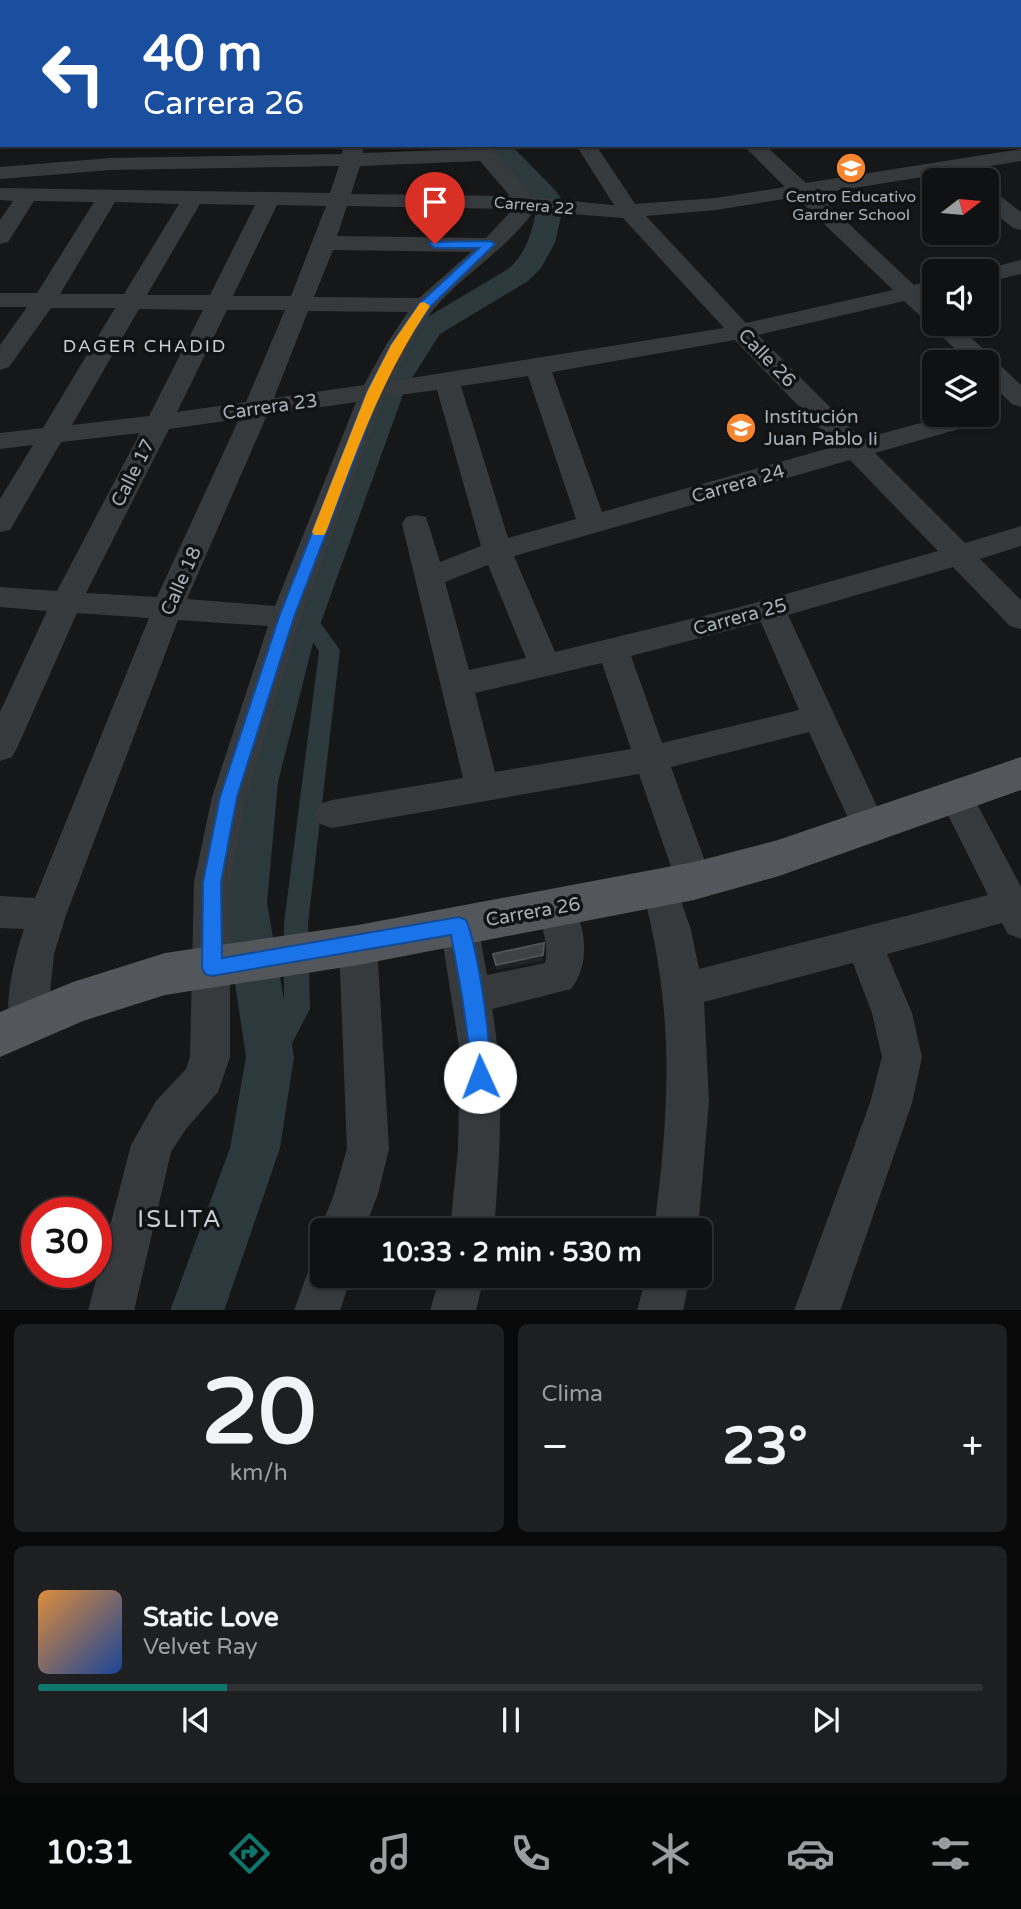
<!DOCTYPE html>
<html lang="es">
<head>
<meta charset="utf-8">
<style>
  body { margin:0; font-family:"Varela Round",sans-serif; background:#1e1f20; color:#f1f3f6; height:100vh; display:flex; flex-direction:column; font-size:26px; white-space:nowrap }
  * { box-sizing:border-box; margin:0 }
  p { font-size:23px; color:#9c9d9f }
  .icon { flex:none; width:38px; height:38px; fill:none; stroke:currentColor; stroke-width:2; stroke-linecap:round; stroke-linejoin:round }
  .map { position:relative; height:1310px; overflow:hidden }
  .panel { display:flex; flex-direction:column; gap:14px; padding:14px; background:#09090a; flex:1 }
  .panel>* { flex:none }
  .top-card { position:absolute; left:0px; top:0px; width:1022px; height:147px; box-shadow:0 2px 5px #0004,0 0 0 2px #303132; background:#1a4fa0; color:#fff; overflow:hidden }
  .needle { width:46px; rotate:74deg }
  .buttons { position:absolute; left:922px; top:168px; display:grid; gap:14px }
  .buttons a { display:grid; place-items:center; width:77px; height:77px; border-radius:10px; background:#101112; box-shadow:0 2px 5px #0004,0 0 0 2px #303132; font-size:35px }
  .speed { position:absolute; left:21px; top:1197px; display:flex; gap:14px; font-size:35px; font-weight:700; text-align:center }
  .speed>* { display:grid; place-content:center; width:91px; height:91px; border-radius:50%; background:#101112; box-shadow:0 2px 5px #0004,0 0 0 2px #303132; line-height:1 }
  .speed .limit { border:10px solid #d22; background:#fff; color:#111 }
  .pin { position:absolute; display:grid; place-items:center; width:60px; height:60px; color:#fff; margin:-72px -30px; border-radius:50% 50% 50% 0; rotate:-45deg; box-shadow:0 0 7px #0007 }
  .pin .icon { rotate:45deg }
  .me { position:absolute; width:77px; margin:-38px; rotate:358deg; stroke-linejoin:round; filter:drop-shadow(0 0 5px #0008) }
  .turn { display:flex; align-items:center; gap:24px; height:147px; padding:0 28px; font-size:32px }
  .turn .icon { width:91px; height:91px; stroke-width:2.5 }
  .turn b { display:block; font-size:49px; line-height:60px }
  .big { font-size:52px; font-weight:700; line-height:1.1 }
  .panel .card { flex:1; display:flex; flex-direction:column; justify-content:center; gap:10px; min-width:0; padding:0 24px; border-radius:10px; background:#1e1f20 }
  .panel .dial { align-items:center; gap:0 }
  .dial b { font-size:91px; line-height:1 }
  .song { display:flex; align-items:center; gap:21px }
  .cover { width:84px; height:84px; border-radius:10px; background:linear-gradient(135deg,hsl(30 70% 55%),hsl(220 70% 35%)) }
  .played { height:7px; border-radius:4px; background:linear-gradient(90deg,#0f766e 20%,#303132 20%) }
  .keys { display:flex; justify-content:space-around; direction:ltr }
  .heat { display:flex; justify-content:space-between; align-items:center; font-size:38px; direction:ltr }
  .panel .tiles { flex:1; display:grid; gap:14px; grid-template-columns:1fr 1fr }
  .card:last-child { grid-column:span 2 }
  .trip { position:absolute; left:310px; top:1218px; width:402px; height:70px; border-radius:10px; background:#101112; box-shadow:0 2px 5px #0004,0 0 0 2px #303132; font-weight:700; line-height:70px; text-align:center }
  .tab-bar { display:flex; height:112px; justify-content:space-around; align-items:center; background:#060707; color:#9c9d9f }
  .tab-bar .icon { width:49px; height:49px }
  .tab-bar .selected { color:#0f766e }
  .tab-bar b { font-size:32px; color:#f1f3f6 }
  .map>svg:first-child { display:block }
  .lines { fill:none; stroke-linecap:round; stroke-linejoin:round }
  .canal { fill:#2c393d; fill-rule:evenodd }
  .river { fill:#2c393d; fill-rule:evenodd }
  .minor { fill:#373a3d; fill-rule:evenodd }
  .major { fill:#53575c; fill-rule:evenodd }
  .shaded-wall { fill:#212224 }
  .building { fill:#3f4144; stroke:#4f5256; stroke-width:2 }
  .route { fill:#1a73e8; stroke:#114b97; stroke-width:2 }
  .slow { fill:#f59e0b }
  .labels { text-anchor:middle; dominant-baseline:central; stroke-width:7; stroke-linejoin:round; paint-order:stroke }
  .far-poi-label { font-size:16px; fill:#a8b1b9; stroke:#111213 }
  .far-street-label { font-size:16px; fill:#a8b1b9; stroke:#111213 }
  .far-neighbourhood-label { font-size:18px; letter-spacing:2px; fill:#c9cfd4; stroke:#111213 }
  .street-label { font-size:19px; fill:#a8b1b9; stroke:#111213 }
  .poi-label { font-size:19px; fill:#a8b1b9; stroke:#111213; text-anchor:start }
  .near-neighbourhood-label { font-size:24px; letter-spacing:2px; fill:#c9cfd4; stroke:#111213 }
</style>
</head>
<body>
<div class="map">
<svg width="1021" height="1311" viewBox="0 0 1021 1311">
  <rect width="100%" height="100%" fill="#161718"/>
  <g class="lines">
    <path class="canal" d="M 305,609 L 312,611 L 340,650 L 308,923 L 310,1009 L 280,1066 L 270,1069 L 260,1066 L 257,1057 L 284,1007 L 284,923 L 319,651 L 295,616 L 298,611 Z"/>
    <path class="river" d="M 608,0 L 628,0 L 628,2 L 608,2 Z
      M 485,145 L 511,145 L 556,191 L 564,203 L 555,243 L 541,268 L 528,281 L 440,334 L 405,389 L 312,647 L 278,782 L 267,903 L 294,1057 L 280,1148 L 224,1311 L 170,1311 L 230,1148 L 246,1057 L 223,903 L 238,782 L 276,647 L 375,389 L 419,322 L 508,269 C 529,251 532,229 538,203 Z"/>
    <path class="minor" d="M 0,0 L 19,0 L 2,2 L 2,6 Z
      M 176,0 L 197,0 L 175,2 Z
      M 266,0 L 287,0 L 265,2 Z
      M 371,0 L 392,0 L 393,2 L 373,2 Z
      M 414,0 L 434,0 L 413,2 Z
      M 562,0 L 583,0 L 584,2 L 564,2 Z
      M 665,0 L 683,0 L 683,2 L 665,2 Z
      M 744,0 L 762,0 L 762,2 L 744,2 Z
      M 893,0 L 911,0 L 912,2 L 895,2 Z
      M 967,0 L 986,0 L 987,2 L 969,2 Z
      M 1020,20 L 1021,20 L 1021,30 L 1020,30 Z
      M 2,71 L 2,83 L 0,84 L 0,72 Z
      M 1020,94 L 1021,94 L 1021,107 L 1020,107 Z
      M 0,111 L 2,111 L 2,123 L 0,123 Z
      M 343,145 L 363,145 L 363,153 L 471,149 L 468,145 L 488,145 L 519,179 L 532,197 L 612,205 L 614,205 L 576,145 L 596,145 L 635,204 L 716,198 L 785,187 L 743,145 L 765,145 L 806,183 L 1021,149 L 1021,161 L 817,194 L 914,285 L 934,280 L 934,294 L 926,296 L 934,303 L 934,324 L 957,324 L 1021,385 L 1021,407 L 1012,404 L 987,380 L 987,362 L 969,362 L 934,329 L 932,323 L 926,321 L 904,301 L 758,335 L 862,439 L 950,415 L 987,415 L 987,409 L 991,415 L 987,421 L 875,453 L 965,543 L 1021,526 L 1021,546 L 980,559 L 1021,600 L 1021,629 L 1010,626 L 953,567 L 788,615 L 887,828 L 881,838 L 869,842 L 857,838 L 809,732 L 671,767 L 712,881 L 707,892 L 694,896 L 681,892 L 676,881 L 639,774 L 332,828 L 320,824 L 315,814 L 320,804 L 332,800 L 463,778 L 402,524 L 406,517 L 416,515 L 426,517 L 440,562 L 481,546 L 437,390 L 384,397 L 301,617 L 246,797 L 230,882 L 230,1057 L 218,1092 L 186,1129 L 171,1152 L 134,1311 L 88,1311 L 131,1145 L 156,1101 L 186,1069 L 190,1057 L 194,882 L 212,797 L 268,626 L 178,620 L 66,915 L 54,954 L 47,1022 L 41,1035 L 27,1040 L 13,1035 C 1,1009 15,956 24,929 L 0,928 L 0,896 L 35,898 L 149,618 L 77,613 L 17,748 L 12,757 L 0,761 L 0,712 L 47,611 L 0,607 L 0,587 L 57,591 L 140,433 L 61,442 L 10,530 L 0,532 L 0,499 L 33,445 L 0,449 L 0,433 L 43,428 L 115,308 L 51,308 L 9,367 L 0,370 L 0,345 L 27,307 L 0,307 L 0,293 L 37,293 L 94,202 L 34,201 L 8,242 L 0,244 L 0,220 L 13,201 L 0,200 L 0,188 L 330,193 L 339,166 L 111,170 L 0,179 L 0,167 L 111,158 L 342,154 ZM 480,161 L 510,196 L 351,194 L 360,166 ZM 796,197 L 893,290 L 746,323 L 646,216 L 716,210 ZM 115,202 L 179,204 L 124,294 L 60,294 ZM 200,204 L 255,205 L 210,295 L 147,295 ZM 277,205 L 326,206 L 291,296 L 233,296 ZM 347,206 L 513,209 L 486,238 L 337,236 ZM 534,211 L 623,218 L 724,328 L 392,381 C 404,357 416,331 433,310 C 463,274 506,250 534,211 ZM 333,250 L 471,252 L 419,298 L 314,297 ZM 139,309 L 203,310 L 149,416 L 72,425 ZM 227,310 L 285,310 L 246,402 L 177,412 ZM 308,311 L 408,312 L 386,345 L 364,385 L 274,398 ZM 735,340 L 837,446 L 602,512 L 552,372 ZM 528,376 L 576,519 L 508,538 L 461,386 ZM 356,402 L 275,606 L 187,599 L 267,415 ZM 239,419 L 157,597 L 86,593 L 169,429 ZM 850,460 L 938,551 L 740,607 L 555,652 L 514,556 ZM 488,565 L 526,658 L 469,670 L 445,582 ZM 761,622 L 799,710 L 662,743 L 631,656 ZM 602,663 L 631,749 L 495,772 L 475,693 Z
      M 987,191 L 995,192 L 1021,212 L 1021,230 L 1013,228 L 987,207 Z
      M 1021,260 L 1021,274 L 987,282 L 987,271 L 978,271 Z
      M 956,783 L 968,787 L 1021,887 L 1021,939 L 1008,934 L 1002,923 L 887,954 L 912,1013 L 922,1057 L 912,1103 L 840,1311 L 794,1311 L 870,1103 L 882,1057 L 872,1013 L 853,963 L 704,1002 L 709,1101 L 698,1230 L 654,1230 C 670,1104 675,1013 642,888 L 647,877 L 660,873 L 673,877 L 691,930 L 699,969 L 988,895 L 939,797 L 944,787 Z
      M 557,892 L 570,897 C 585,926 592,961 571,989 L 492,1009 C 505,1082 500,1156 494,1230 L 450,1230 L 458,1149 L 460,1053 L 440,925 L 446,914 L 459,909 L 472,914 L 478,925 L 487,975 L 545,963 C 551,937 533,919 544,897 Z
      M 358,929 L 371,933 L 377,945 L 389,1149 L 378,1194 L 364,1230 L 322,1230 L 322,1235 L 320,1230 L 334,1194 L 347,1149 L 339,945 L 345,933 Z
      M 322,1256 L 322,1276 L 351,1276 L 340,1311 L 294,1311 L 312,1260 Z
      M 440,1276 L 484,1276 L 476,1311 L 430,1311 Z
      M 646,1276 L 690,1276 L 683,1311 L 637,1311 Z"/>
    <path class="major" d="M 1021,757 L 1021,790 L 779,876 L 694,900 L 358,965 L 165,995 L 83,1021 L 0,1057 L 0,1012 L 73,982 L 165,953 L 358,925 L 694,862 L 778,840 Z"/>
  </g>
  <path class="shaded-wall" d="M 543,955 L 543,961 L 496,970 L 496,965 Z"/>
  <path class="building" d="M 544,943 L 543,955 L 496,965 L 493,954 Z"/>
  <path class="route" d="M 431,242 L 490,241 L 495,244 L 429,308 L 404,345 L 380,392 L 294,617 L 237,797 L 221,882 L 222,958 L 459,917 L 466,920 C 477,942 496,1062 487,1084 L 480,1086 L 472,1084 L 469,1077 L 470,1053 L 462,996 L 451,935 L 212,976 L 205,974 L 202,968 L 203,882 L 220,797 L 279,617 L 367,392 L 391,345 L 420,303 L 479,248 L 435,248 L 429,244 Z"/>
  <path class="slow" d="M 424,302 L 430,306 C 381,379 357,450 326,532 L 324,535 L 314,535 L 312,532 L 367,392 L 391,345 L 420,303 Z"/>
  <defs>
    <g id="school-disc" transform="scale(1.575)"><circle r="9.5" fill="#f7842f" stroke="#111213"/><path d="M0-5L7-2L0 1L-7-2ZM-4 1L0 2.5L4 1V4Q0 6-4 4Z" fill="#fff"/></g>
  </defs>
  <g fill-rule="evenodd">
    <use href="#school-disc" x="851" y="168"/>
    <use href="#school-disc" x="741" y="428"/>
  </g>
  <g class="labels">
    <g class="far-poi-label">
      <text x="851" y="197">Centro Educativo<tspan x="851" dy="18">Gardner School</tspan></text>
    </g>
    <g class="far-street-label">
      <text transform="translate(534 206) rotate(5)">Carrera 22</text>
    </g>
    <g class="far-neighbourhood-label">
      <text x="145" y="346">DAGER CHADID</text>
    </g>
    <g class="street-label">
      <text transform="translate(767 358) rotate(46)">Calle 26</text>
      <text transform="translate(270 407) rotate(-8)">Carrera 23</text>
      <text transform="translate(133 473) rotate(-63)">Calle 17</text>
      <text transform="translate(738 484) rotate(-16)">Carrera 24</text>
      <text transform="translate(181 581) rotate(-66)">Calle 18</text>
      <text transform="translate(740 617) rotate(-15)">Carrera 25</text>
      <text transform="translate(533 912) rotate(-10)">Carrera 26</text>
    </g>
    <g class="poi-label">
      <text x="764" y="417">Institución<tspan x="764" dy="22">Juan Pablo Ii</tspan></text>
    </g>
    <g class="near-neighbourhood-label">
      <text x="180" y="1219">ISLITA</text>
    </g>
  </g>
</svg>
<div class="buttons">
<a><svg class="needle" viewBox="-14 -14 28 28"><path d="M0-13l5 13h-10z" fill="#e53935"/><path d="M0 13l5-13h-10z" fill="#9c9d9f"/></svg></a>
<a><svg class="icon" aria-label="sound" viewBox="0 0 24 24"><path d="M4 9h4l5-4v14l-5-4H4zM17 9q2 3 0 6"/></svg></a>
<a><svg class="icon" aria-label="layers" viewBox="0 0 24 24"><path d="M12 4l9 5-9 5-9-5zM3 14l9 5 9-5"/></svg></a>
</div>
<div class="speed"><div class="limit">30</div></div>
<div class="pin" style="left:435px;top:244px;background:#d93025"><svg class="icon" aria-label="arrive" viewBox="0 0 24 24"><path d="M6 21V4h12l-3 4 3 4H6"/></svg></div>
<svg class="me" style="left:480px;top:1077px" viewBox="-20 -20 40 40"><circle r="19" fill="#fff"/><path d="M0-13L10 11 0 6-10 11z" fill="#1a73e8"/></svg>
<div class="trip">10:33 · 2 min · 530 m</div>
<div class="top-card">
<div class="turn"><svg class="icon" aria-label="left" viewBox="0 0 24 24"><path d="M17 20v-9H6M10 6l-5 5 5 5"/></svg><div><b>40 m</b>Carrera 26</div></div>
</div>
</div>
<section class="panel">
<div class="tiles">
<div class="card dial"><b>20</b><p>km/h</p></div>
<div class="card"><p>Clima</p>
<div class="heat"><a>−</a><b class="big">23°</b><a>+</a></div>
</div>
<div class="card">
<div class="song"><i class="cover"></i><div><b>Static Love</b><p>Velvet Ray</p></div></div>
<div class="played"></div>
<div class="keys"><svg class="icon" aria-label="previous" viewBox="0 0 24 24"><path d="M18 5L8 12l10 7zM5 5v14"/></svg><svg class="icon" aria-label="pause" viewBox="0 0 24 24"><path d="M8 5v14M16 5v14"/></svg><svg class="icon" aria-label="next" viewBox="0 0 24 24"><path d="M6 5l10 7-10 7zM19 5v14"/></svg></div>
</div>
</div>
</section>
<nav class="tab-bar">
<b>10:31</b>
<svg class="icon selected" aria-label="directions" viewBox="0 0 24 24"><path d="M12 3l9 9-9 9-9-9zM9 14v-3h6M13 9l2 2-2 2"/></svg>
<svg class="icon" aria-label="music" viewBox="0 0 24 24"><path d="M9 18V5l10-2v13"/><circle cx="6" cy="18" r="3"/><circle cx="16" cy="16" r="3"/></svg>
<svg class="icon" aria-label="phone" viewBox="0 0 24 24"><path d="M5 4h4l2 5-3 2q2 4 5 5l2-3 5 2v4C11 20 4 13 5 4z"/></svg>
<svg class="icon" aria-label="climate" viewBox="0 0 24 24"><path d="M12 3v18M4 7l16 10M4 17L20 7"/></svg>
<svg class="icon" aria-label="car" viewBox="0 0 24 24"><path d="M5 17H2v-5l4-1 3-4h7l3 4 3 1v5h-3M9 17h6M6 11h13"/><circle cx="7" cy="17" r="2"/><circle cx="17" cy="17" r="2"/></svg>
<svg class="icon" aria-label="filters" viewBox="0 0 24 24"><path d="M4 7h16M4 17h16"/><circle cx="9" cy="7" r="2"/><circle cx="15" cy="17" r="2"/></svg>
</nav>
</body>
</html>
